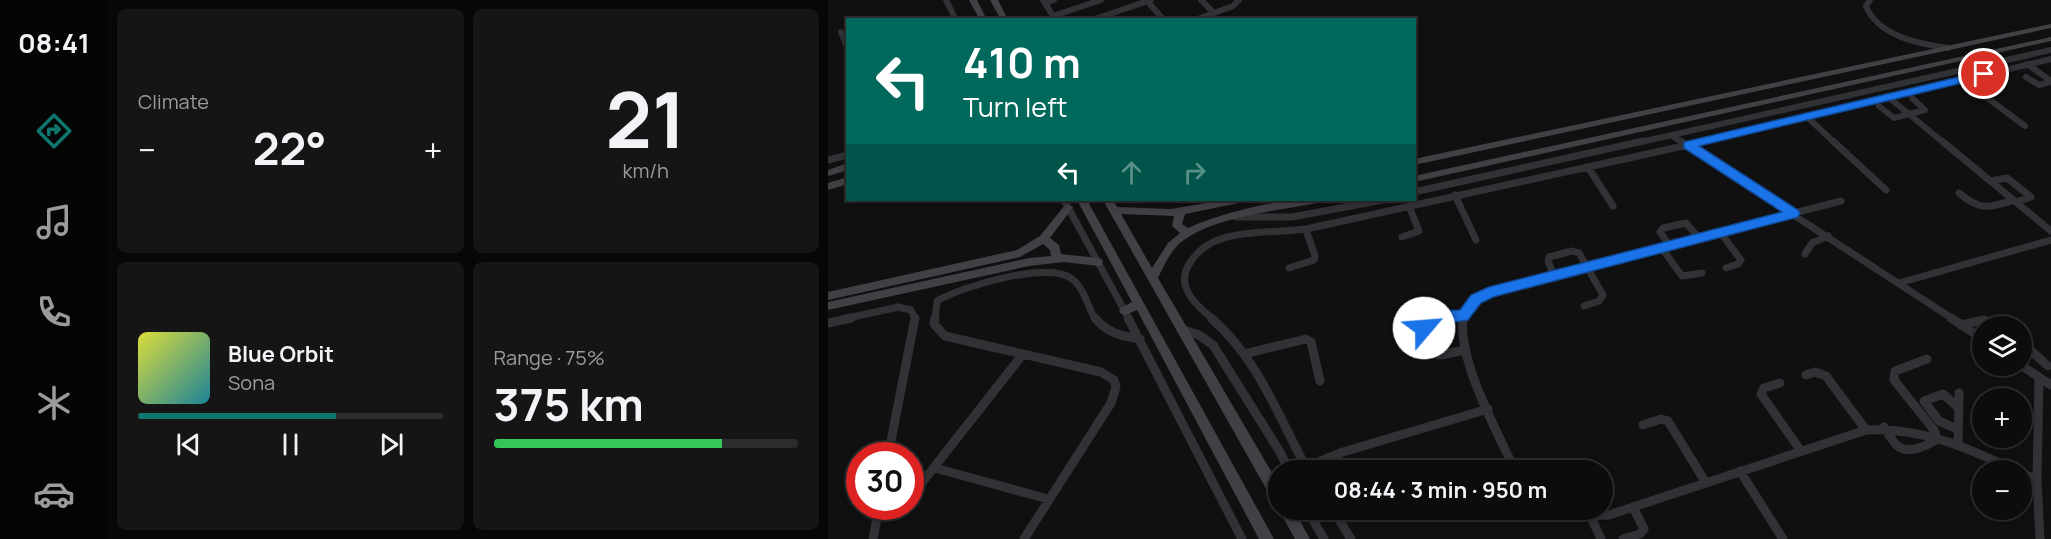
<!DOCTYPE html>
<html lang="en">
<head>
<meta charset="utf-8">
<style>
  body { margin:0; font-family:Manrope,sans-serif; background:#151516; color:#f1f3f6; height:100vh; display:flex; flex-direction:column; font-size:22px; white-space:nowrap }
  * { box-sizing:border-box; margin:0 }
  p { font-size:20px; color:#9a9b9d }
  .icon { flex:none; width:33px; height:33px; fill:none; stroke:currentColor; stroke-width:2; stroke-linecap:round; stroke-linejoin:round }
  .map { position:relative; flex:1; overflow:hidden }
  .details { display:flex; flex-direction:column; gap:9px; padding:9px; background:#070707; width:720px }
  .details>* { flex:none }
  .guide { position:absolute; left:18px; top:18px; width:570px; height:183px; border-radius:0px; box-shadow:0 3px 9px #0003,0 0 0 2px #2c2c2e; background:#00695c; color:#fff; overflow:hidden }
  .tools { position:absolute; left:1144px; top:316px; display:grid; gap:12px }
  .tools a { display:grid; place-items:center; width:60px; height:60px; border-radius:50%; background:#0c0c0d; box-shadow:0 3px 9px #0003,0 0 0 2px #2c2c2e; font-size:30px }
  .speed { position:absolute; left:18px; top:442px; display:flex; gap:12px; font-size:30px; font-weight:700; text-align:center }
  .speed>* { display:grid; place-content:center; width:78px; height:78px; border-radius:50%; background:#0c0c0d; box-shadow:0 3px 9px #0003,0 0 0 2px #2c2c2e; line-height:1 }
  .speed .limit { border:9px solid #d22; background:#fff; color:#111 }
  .pin { position:absolute; display:grid; place-items:center; width:51px; height:51px; color:#fff; margin:-26px; border:3px solid #fff; border-radius:50%; box-shadow:0 2px 6px #0007 }
  .me { position:absolute; width:66px; margin:-33px; rotate:63deg; stroke-linejoin:round; filter:drop-shadow(0 0 4px #0008) }
  .turn { display:flex; align-items:center; gap:21px; height:126px; padding:0 18px; font-size:27px }
  .turn .icon { width:78px; height:78px; stroke-width:2.5 }
  .turn b { display:block; font-size:42px; line-height:51px }
  .lanes { display:flex; align-items:center; height:57px; padding:0 18px; background:#0003; justify-content:center; gap:30px; direction:ltr }
  .lanes .off { opacity:.35 }
  .big { font-size:45px; font-weight:700; line-height:1.1 }
  .details .tile { flex:1; display:flex; flex-direction:column; justify-content:center; gap:9px; min-width:0; padding:0 21px; border-radius:9px; background:#151516 }
  .details .dial { align-items:center; gap:0 }
  .dial b { font-size:78px; line-height:1 }
  .song { display:flex; align-items:center; gap:18px }
  .cover { width:72px; height:72px; border-radius:9px; background:linear-gradient(135deg,hsl(60 70% 55%),hsl(190 70% 35%)) }
  .played { height:6px; border-radius:3px; background:linear-gradient(90deg,#0f766e 65%,#2c2c2e 65%) }
  .keys { display:flex; justify-content:space-around; direction:ltr }
  .heat { display:flex; justify-content:space-between; align-items:center; font-size:33px; direction:ltr }
  .charge { height:9px; border-radius:4px; background:linear-gradient(90deg,#34c759 75%,#2c2c2e 0) }
  .details .tiles { flex:1; display:grid; gap:9px; grid-template-columns:repeat(2,1fr) }
  .trip { position:absolute; left:440px; top:460px; width:345px; height:60px; border-radius:30px; background:#0c0c0d; box-shadow:0 3px 9px #0003,0 0 0 2px #2c2c2e; font-weight:700; line-height:60px; text-align:center }
  main { display:flex; flex:1; min-height:0 }
  .tab-bar { display:flex; flex-direction:column; width:108px; justify-content:space-around; align-items:center; background:#050505; color:#9a9b9d }
  .tab-bar .icon { width:42px; height:42px }
  .tab-bar .current { color:#0f766e }
  .tab-bar b { font-size:27px; color:#f1f3f6 }
  .map>svg:first-child { display:block }
  .lines { fill:none; stroke-linecap:round; stroke-linejoin:round }
  .street-far2 { stroke:#313235; stroke-width:6 }
  .street-far1 { stroke:#313235; stroke-width:7 }
  .street { stroke:#313235; stroke-width:9 }
  .secondary { fill:#3f4145; fill-rule:evenodd }
  .route { fill:#1a73e8; stroke:#114b97; stroke-width:1.5 }
</style>
</head>
<body>
<main>
<nav class="tab-bar">
<b>08:41</b>
<svg class="icon current" aria-label="directions" viewBox="0 0 24 24"><path d="M12 3l9 9-9 9-9-9zM9 14v-3h6M13 9l2 2-2 2"/></svg>
<svg class="icon" aria-label="music" viewBox="0 0 24 24"><path d="M9 18V5l10-2v13"/><circle cx="6" cy="18" r="3"/><circle cx="16" cy="16" r="3"/></svg>
<svg class="icon" aria-label="phone" viewBox="0 0 24 24"><path d="M5 4h4l2 5-3 2q2 4 5 5l2-3 5 2v4C11 20 4 13 5 4z"/></svg>
<svg class="icon" aria-label="climate" viewBox="0 0 24 24"><path d="M12 3v18M4 7l16 10M4 17L20 7"/></svg>
<svg class="icon" aria-label="car" viewBox="0 0 24 24"><path d="M5 17H2v-5l4-1 3-4h7l3 4 3 1v5h-3M9 17h6M6 11h13"/><circle cx="7" cy="17" r="2"/><circle cx="17" cy="17" r="2"/></svg>
</nav>
<section class="details">
<div class="tiles">
<div class="tile"><p>Climate</p>
<div class="heat"><a>−</a><b class="big">22°</b><a>+</a></div>
</div>
<div class="tile dial"><b>21</b><p>km/h</p></div>
<div class="tile">
<div class="song"><i class="cover"></i><div><b>Blue Orbit</b><p>Sona</p></div></div>
<div class="played"></div>
<div class="keys"><svg class="icon" aria-label="previous" viewBox="0 0 24 24"><path d="M18 5L8 12l10 7zM5 5v14"/></svg><svg class="icon" aria-label="pause" viewBox="0 0 24 24"><path d="M8 5v14M16 5v14"/></svg><svg class="icon" aria-label="next" viewBox="0 0 24 24"><path d="M6 5l10 7-10 7zM19 5v14"/></svg></div>
</div>
<div class="tile"><p>Range · 75%</p><b class="big">375 km</b><div class="charge"></div></div>
</div>
</section>
<div class="map">
<svg width="1223" height="539" viewBox="0 0 1223 539">
  <rect width="100%" height="100%" fill="#101011"/>
  <g class="lines">
    <path class="street-far2" d="M 118,0 L 128,20
      M 215,0 L 227,19
      M 373,0 L 386,13
      M 1042,0 L 1038,6 C 1050,36 1091,44 1120,48
      M 319,1 L 336,20
      M 217,3 L 226,0
      M 225,16 L 273,0
      M 264,20 L 323,0
      M 367,20 L 405,6 L 411,0
      M 13,32 L 20,49
      M 1199,64 L 1223,81
      M 1198,77 L 1211,85 L 1223,82
      M 1134,79 L 1197,126
      M 1059,96 L 1116,143
      M 1051,106 L 1066,118 L 1097,110 L 1084,98
      M 978,116 L 1007,143
      M 843,135 L 855,143
      M 808,143 L 1223,50
      M 872,143 L 1223,59"/>
    <path class="street-far1" d="M 852,141 L 1125,319
      M 1005,141 L 1058,190
      M 1114,141 L 1223,231
      M 0,160 L 20,155
      M 760,167 L 785,206
      M 1162,181 L 1179,178 L 1203,197 L 1188,202
      M 586,192 L 815,141
      M 1131,193 C 1152,211 1161,208 1186,200
      M 627,195 L 648,240
      M 236,200 L 301,319
      M 408,217 L 464,217 L 555,200
      M 892,232 L 913,260 L 910,264 L 898,268
      M 574,237 L 591,231 L 581,206
      M 841,245 L 832,232 L 835,228 L 858,223 L 871,238
      M 833,247 L 854,276 L 874,273
      M 977,254 L 984,243 L 1000,236
      M 461,268 L 486,260 L 487,256 L 478,230
      M 726,275 L 720,261 L 721,257 L 744,251 L 751,253 L 775,295 L 771,301 L 756,306
      M 1071,283 L 1223,240
      M 16,319 L 70,307 L 83,310 L 87,319
      M 107,319 L 109,301 C 132,287 222,260 244,279 C 256,288 260,307 267,319
      M 385,319 C 369,306 348,288 360,266 C 383,223 443,236 483,228 L 878,141
      M 605,319 L 619,316 L 635,316
      M 635,319 C 638,297 667,291 685,285 L 1013,201"/>
    <path class="street" d="M 107,318 L 106,324 L 117,336 L 273,372 L 286,380 L 288,387 L 283,403 L 196,539
      M 267,318 C 279,333 293,336 312,339
      M 300,318 L 414,539
      M 383,318 C 430,358 451,418 480,471
      M 609,318 L 596,328 L 606,354 L 614,355 L 636,350
      M 635,318 C 630,362 669,430 687,471
      M 1123,318 L 1155,339
      M 0,323 L 23,318
      M 1133,325 L 1156,320 L 1175,327
      M 353,329 L 371,335 L 385,345 L 452,452 L 461,471
      M 1194,343 L 1220,366
      M 416,354 L 478,339 L 483,342 L 492,381
      M 1194,366 L 1223,385
      M 978,375 L 987,372 L 998,376 L 1038,430
      M 1211,377 L 1209,480 L 1212,539
      M 952,383 L 936,388 L 933,394 L 973,451
      M 815,425 L 833,419 L 840,421 L 878,483
      M 1056,427 C 1060,433 1065,443 1071,447 C 1081,454 1101,445 1109,439 L 1106,430 L 1066,380 L 1067,371 L 1099,359
      M 1129,429 L 1111,421 L 1096,401 L 1115,394 L 1130,407
      M 1130,445 L 1131,393
      M 60,456 L 87,318
      M 478,467 L 515,452 L 660,409
      M 107,468 L 220,499
      M 912,471 L 955,539
      M 1194,473 L 1209,480
      M 85,494 L 195,354
      M 479,510 L 496,539
      M 505,510 L 523,539
      M 729,510 L 755,516 L 781,515 L 1038,430 C 1094,427 1140,448 1189,471
      M 763,517 L 773,539
      M 45,539 L 51,507
      M 795,539 L 812,534 L 816,529 L 805,507"/>
    <path class="secondary" d="M 141,0 L 149,0 L 159,20 L 152,20 Z
      M 162,0 L 170,0 L 180,20 L 173,20 Z
      M 1223,24 L 1223,28 L 586,165 L 586,159 Z
      M 1223,37 L 1223,41 L 586,182 L 586,176 Z
      M 20,163 L 20,170 L 0,176 L 0,170 Z
      M 20,177 L 20,184 L 0,190 L 0,183 Z
      M 249,200 L 259,200 L 446,539 L 431,539 L 309,310 L 297,315 L 293,314 L 291,311 L 293,308 L 304,302 Z
      M 275,200 L 285,200 L 289,207 L 343,209 L 396,200 L 416,200 L 411,203 L 357,214 L 354,224 L 360,228 C 393,213 459,196 494,200 L 489,203 C 449,211 379,217 349,246 C 341,255 335,267 330,278 L 450,483 L 450,503 L 445,501 ZM 293,214 L 346,216 L 344,226 L 352,233 L 340,243 L 324,268 Z
      M 240,204 L 245,207 L 222,238 L 231,245 L 233,254 L 270,258 L 274,259 L 275,262 L 274,265 L 270,266 L 236,262 L 201,266 L 0,310 L 0,302 L 201,258 L 223,256 L 222,250 L 215,244 L 192,257 L 0,300 L 0,292 L 189,250 L 212,236 L 237,205 Z
      M 451,510 L 466,510 L 482,539 L 467,539 Z"/>
  </g>
  <path class="route" d="M 1156,71 L 1161,74 L 1159,77 L 871,146 L 970,210 L 972,213 L 970,217 L 665,297 L 653,303 L 640,320 L 607,325 C 602,331 599,335 591,332 L 589,328 C 597,312 615,310 632,310 L 643,295 L 661,287 L 954,212 L 856,148 L 856,142 Z"/>
</svg>
<div class="tools">
<a><svg class="icon" aria-label="layers" viewBox="0 0 24 24"><path d="M12 4l9 5-9 5-9-5zM3 14l9 5 9-5"/></svg></a>
<a>+</a>
<a>−</a>
</div>
<div class="speed"><div class="limit">30</div></div>
<div class="pin" style="left:1156px;top:74px;background:#d93025"><svg class="icon" aria-label="arrive" viewBox="0 0 24 24"><path d="M6 21V4h12l-3 4 3 4H6"/></svg></div>
<svg class="me" style="left:596px;top:328px" viewBox="-20 -20 40 40"><circle r="19" fill="#fff"/><path d="M0-13L10 11 0 6-10 11z" fill="#1a73e8"/></svg>
<div class="trip">08:44 · 3 min · 950 m</div>
<div class="guide">
<div class="turn"><svg class="icon" aria-label="left" viewBox="0 0 24 24"><path d="M17 20v-9H6M10 6l-5 5 5 5"/></svg><div><b>410 m</b>Turn left</div></div>
<div class="lanes"><svg class="icon" aria-label="left" viewBox="0 0 24 24"><path d="M17 20v-9H6M10 6l-5 5 5 5"/></svg><svg class="icon off" aria-label="ahead" viewBox="0 0 24 24"><path d="M12 20V5M6 11l6-6 6 6"/></svg><svg class="icon off" aria-label="right" viewBox="0 0 24 24"><path d="M7 20v-9h11M14 6l5 5-5 5"/></svg></div>
</div>
</div>
</main>
</body>
</html>
